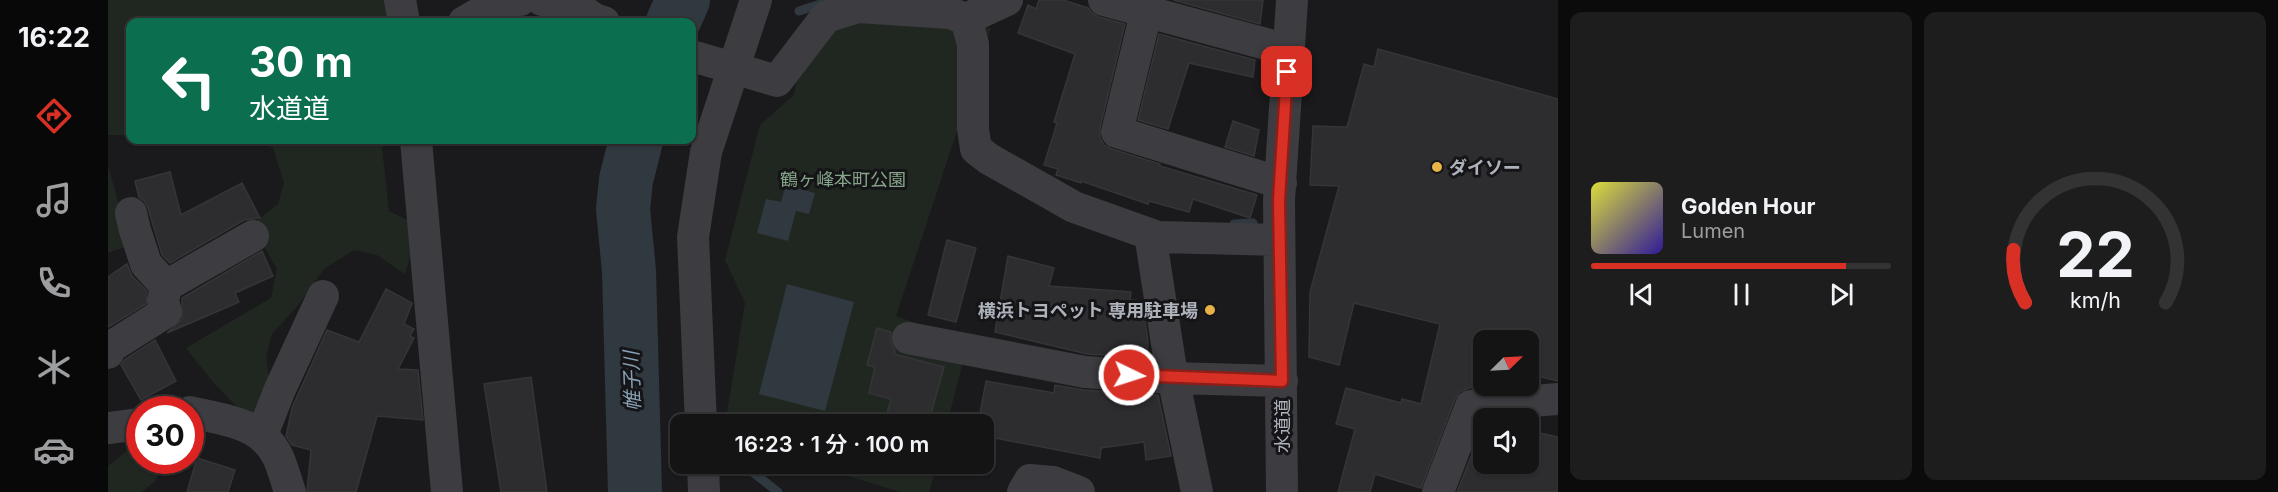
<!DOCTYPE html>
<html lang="ja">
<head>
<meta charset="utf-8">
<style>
  body { margin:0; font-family:Inter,"Noto Sans JP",sans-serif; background:#1d1d1e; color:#f1f3f6; height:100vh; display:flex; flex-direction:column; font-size:22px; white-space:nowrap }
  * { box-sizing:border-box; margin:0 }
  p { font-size:20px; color:#9d9ea0 }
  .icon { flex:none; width:33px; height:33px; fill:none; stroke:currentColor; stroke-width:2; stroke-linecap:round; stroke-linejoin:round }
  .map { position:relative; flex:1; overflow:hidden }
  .sheet { display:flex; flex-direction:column; gap:12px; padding:12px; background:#0b0b0c; width:720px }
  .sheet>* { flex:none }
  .banner { position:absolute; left:18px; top:18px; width:570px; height:126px; border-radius:12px; box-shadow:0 2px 4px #0004,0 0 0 2px #333334; background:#0b6e4f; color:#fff; overflow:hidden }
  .needle { width:39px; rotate:66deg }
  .tools { position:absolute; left:1365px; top:330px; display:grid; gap:12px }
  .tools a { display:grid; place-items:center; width:66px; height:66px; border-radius:12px; background:#141415; box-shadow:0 2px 4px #0004,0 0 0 2px #333334; font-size:30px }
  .speed { position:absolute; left:18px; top:396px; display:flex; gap:12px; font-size:30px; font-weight:700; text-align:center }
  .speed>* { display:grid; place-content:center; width:78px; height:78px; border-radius:50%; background:#141415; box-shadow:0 2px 4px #0004,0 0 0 2px #333334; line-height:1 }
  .speed .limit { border:9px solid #d22; background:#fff; color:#111 }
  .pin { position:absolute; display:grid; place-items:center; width:51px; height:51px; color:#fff; margin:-26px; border-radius:12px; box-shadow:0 3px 9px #0006 }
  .me { position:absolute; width:66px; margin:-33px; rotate:94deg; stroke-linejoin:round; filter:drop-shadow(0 0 4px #0008) }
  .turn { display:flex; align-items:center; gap:21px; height:126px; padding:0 24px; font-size:27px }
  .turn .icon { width:78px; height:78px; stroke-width:2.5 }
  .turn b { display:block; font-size:42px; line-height:51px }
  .sheet .tile { flex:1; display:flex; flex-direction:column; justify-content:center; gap:9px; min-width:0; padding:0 21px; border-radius:12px; background:#1d1d1e }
  .sheet .dial { align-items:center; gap:0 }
  .dial svg { height:156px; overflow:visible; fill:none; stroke:#333334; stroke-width:7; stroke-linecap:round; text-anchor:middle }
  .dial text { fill:#f1f3f6; stroke:none }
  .song { display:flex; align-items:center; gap:18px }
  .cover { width:72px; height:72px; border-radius:9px; background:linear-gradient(135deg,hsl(60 70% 55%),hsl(250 70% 35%)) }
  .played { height:6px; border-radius:3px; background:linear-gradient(90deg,#d93025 85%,#333334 85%) }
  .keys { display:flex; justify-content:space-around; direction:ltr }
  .sheet .tiles { flex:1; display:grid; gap:12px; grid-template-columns:repeat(2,1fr) }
  .trip { position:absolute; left:562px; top:414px; width:324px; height:60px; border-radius:12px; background:#141415; box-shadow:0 2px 4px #0004,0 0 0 2px #333334; font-weight:600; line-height:60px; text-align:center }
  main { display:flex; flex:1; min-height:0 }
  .tab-bar { display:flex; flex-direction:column; width:108px; justify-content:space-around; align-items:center; background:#080808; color:#9d9ea0 }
  .tab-bar .icon { width:42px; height:42px }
  .tab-bar .on { color:#d93025 }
  .tab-bar b { font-size:27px; color:#f1f3f6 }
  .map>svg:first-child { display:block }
  .green { fill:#202721 }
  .water { fill:#313940 }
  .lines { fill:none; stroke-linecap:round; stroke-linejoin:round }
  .stream { stroke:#313940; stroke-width:9 }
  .river { stroke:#313940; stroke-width:54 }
  .building { fill:#2d2d30; stroke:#353538; stroke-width:1.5 }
  .minor { stroke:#3c3c41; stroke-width:32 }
  .route-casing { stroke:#8d1f18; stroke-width:15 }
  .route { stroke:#d93025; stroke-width:10 }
  .poi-dot { fill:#e8b247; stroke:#151518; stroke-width:2 }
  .labels { text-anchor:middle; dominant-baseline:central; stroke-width:6; stroke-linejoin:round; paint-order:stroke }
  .poi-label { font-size:18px; font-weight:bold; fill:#aeb2bb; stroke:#151518; text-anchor:start }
  .park-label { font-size:18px; fill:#86a588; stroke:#151518 }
  .street-label { font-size:18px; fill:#aeb2bb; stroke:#151518 }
  .water-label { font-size:20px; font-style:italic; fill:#879fb3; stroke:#151518 }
</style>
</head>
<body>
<main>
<nav class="tab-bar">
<b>16:22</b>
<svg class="icon on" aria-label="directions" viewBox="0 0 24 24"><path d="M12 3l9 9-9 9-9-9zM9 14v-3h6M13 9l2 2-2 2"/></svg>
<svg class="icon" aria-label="music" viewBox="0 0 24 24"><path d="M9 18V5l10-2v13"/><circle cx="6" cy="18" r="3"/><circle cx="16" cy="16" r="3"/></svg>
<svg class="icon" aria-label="phone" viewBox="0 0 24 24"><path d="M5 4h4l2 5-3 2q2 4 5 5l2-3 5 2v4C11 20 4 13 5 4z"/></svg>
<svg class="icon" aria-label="climate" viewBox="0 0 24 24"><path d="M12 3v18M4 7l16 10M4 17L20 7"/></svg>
<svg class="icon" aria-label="car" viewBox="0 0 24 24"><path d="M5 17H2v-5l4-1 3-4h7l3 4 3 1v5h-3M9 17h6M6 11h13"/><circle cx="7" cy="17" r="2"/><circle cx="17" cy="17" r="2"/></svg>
</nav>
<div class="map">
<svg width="1450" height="492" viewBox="0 0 1450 492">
  <rect width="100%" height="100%" fill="#1a1a1c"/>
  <path class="green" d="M 0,0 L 285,0 L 288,22 L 22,22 L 22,135 L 0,135 Z
    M 757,18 L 883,28 L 788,316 L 860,342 L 839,424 L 636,424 L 618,419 L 637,303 L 617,260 L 652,125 L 686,95 L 690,70 L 720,34 Z
    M 144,140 L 282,140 L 274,148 L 281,211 L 304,222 L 307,240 L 297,274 L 269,255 L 246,250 L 216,269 L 191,304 L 164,334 L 158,357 L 162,385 L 155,422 L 133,411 L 105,382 L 78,348 L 163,298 L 169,269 L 144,225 L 170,204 L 176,183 L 165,148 Z
    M 0,165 L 22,245 L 0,253 Z
    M 31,441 L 32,460 L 57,461 L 47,481 L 34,492 L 0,492 L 0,466 Z
    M 727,464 L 829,464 L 821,492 L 792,492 L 731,473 Z"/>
  <path class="water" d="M 678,185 L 707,193 L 701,214 L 688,211 L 680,241 L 649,233 L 658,199 L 673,202 Z
    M 679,284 L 746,302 L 717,411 L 651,394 Z"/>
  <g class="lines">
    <path class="stream" d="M 691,11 L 719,2
      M 1126,224 L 1145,223
      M 521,271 L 538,353
      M 643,471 L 670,492"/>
    <path class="river" d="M 565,22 L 575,0
      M 527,492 L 521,271 L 515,209 L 518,180 L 528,140"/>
  </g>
  <path class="building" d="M 931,0 L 955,0 L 980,8 L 984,13 L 991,17 L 1017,24 L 992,128 L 992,137 L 996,145 L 1004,149 L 1052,164 L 1052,166 L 1149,195 L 1142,218 L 1085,199 L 1081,212 L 1041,201 L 1040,204 L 973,181 L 973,183 L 948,175 L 950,169 L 936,165 L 949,123 L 946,122 L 967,54 L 910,33 L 920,5 L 928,9 Z
    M 1065,0 L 1155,0 L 1152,24 Z
    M 1051,34 L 1147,60 L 1145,77 L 1081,63 L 1060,129 L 1030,120 Z
    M 1270,49 L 1450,99 L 1450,381 L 1420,374 L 1420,340 L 1376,340 L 1376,386 L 1387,386 L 1361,388 L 1352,392 L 1347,399 L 1313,488 L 1267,474 L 1262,492 L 1230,492 L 1247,429 L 1228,424 L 1238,388 L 1293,403 L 1294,399 L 1313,404 L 1332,324 L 1246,303 L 1231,365 L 1201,357 L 1202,292 L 1231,186 L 1202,185 L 1205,126 L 1239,127 L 1256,64 L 1266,67 Z
    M 1125,121 L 1151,130 L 1146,156 L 1117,147 Z
    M 62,172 L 73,215 L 134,183 L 152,218 L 136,220 L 62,263 L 54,255 L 40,208 L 36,201 L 31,197 L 27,181 Z
    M 839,240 L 868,248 L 848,322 L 820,315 Z
    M 154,251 L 165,276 L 127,293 L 131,302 L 59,333 L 74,319 L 74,298 Z
    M 900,256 L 946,268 L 941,286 L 1023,292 L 1022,300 L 1034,301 L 1040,341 L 1039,358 L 979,354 L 887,332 Z
    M 19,264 L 24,276 L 39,291 L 38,304 L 0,327 L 0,277 Z
    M 278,289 L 304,303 L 296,324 L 306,329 L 302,336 L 306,338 L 290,369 L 310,370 L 315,420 L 269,416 L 248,492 L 199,492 L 203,450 L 184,445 L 178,436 L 184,408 L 219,330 L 251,342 Z
    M 769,328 L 783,332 L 783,343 L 787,350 L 786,354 L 836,367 L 820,424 L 776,424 L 783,399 L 761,393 L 767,367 L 759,365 Z
    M 47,340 L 68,381 L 33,400 L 13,365 L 16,360 Z
    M 423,377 L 439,492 L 393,492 L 376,384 Z
    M 878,381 L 946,393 L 947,385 L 976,390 L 1050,395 L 1063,456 L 1038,460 L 1036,442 L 993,448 L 992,458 L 876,436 L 876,424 L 870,424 Z
    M 1376,424 L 1376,464 L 1421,464 L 1427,432 L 1450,437 L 1450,492 L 1349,492 Z
    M 89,458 L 127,470 L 120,492 L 79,492 Z"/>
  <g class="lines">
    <path class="minor" d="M 292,0 L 296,22
      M 434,0 L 467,5
      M 467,0 L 467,5 L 486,19 L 496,22
      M 996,0 L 1180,50
      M 1038,13 L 1009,132 L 1173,183
      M 858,19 L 899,0
      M 356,22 L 389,3 L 412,0
      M 584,56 L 669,81 L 718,17 L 750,7 L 842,13 L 858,19 L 865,44 L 865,129 L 868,149 L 881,159 L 966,207 L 1050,237 L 1171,240
      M 308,140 L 339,492
      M 23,213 L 27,230 L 38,264 L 58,286
      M 1042,234 L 1062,363 L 1089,492
      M 800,338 L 977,372 L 1065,378 L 1174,381
      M 0,353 L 1,348 L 58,312 L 55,301 L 58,286 L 145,236
      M 82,412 C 116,420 153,422 170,457 C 175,468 178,480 182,492
      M 593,424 L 585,237 L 598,152 L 648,0
      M 0,428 L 32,424
      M 154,435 L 172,389 L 215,296
      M 595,464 L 596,492
      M 915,492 L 922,480 L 945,482 L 971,492
      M 1174,492 L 1171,200 L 1184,0
      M 1330,492 L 1363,406 L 1450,399"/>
  </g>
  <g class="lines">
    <g class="route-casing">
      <path id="route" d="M 1021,375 L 1174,381 L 1171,200 L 1179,72"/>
    </g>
    <use href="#route" class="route"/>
  </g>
  <g class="poi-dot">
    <circle cx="1329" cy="167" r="6"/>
    <circle cx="1102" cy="310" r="6"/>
  </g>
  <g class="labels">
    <g class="poi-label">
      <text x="1341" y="167">ダイソー</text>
      <text x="1090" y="310" text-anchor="end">横浜トヨペット 専用駐車場</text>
    </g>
    <g class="park-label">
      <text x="735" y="179">鶴ヶ峰本町公園</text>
    </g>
    <g class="street-label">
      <text transform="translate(1174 426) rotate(-90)">水道道</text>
    </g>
    <g class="water-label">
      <text transform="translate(524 381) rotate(-92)">帷子川</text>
    </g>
  </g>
</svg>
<div class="tools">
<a><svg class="needle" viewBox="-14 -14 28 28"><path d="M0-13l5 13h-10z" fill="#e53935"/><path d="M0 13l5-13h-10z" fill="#9d9ea0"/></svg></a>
<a><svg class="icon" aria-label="sound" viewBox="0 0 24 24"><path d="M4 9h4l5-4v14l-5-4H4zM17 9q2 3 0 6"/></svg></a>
</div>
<div class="speed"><div class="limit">30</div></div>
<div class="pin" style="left:1179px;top:72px;background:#d93025"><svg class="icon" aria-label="arrive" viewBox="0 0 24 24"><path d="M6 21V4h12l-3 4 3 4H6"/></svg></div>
<svg class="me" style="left:1021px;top:375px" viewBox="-20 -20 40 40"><circle r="17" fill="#d93025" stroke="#fff" stroke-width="3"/><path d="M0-11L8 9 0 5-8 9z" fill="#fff"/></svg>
<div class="trip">16:23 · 1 分 · 100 m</div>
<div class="banner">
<div class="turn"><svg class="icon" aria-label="left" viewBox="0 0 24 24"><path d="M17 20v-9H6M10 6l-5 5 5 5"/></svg><div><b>30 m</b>水道道</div></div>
</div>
</div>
<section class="sheet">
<div class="tiles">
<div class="tile">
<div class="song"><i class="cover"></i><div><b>Golden Hour</b><p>Lumen</p></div></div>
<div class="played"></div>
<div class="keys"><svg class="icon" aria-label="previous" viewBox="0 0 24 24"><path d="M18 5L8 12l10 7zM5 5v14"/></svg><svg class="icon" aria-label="pause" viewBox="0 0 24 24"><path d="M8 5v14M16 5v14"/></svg><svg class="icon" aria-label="next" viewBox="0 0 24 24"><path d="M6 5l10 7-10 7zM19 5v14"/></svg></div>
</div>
<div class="tile dial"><svg viewBox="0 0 100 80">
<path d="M14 69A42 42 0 1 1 86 69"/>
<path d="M14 69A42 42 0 0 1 8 42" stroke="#d93025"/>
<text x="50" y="56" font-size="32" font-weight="700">22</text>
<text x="50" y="72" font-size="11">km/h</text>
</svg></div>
</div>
</section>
</main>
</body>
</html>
